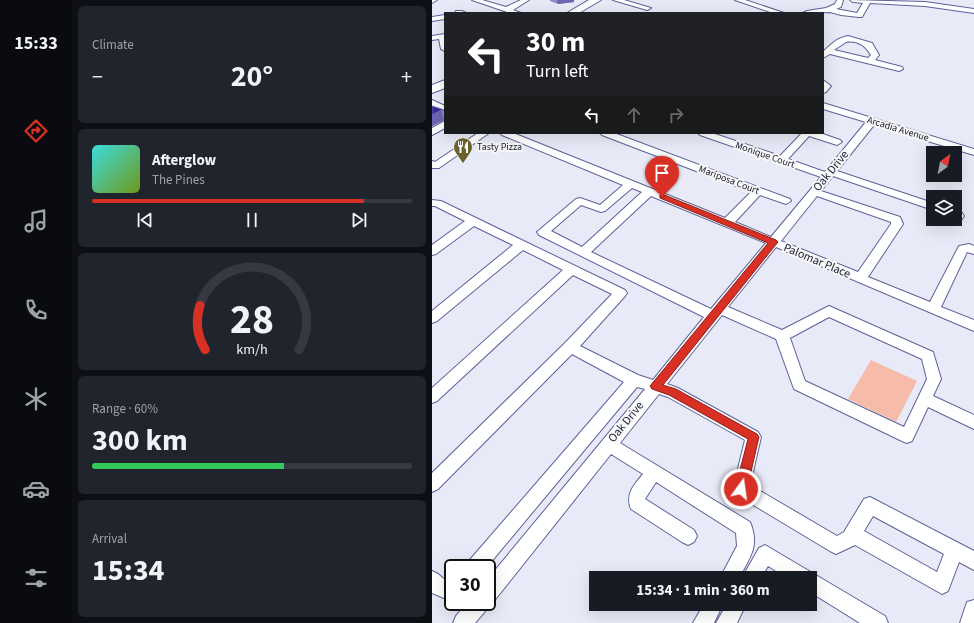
<!DOCTYPE html>
<html lang="en">
<head>
<meta charset="utf-8">
<style>
  body { margin:0; font-family:"Source Sans 3",sans-serif; background:#20242c; color:#f1f3f6; height:100vh; display:flex; flex-direction:column; font-size:15px; white-space:nowrap }
  * { box-sizing:border-box; margin:0 }
  p { font-size:13px; color:#9ea1a6 }
  .icon { flex:none; width:22px; height:22px; fill:none; stroke:currentColor; stroke-width:2; stroke-linecap:round; stroke-linejoin:round }
  .map { position:relative; flex:1; overflow:hidden }
  .panel { display:flex; flex-direction:column; gap:6px; padding:6px; background:#0d0f14; width:360px }
  .panel>* { flex:none }
  .hud { position:absolute; left:12px; top:12px; width:380px; height:122px; border-radius:0px; box-shadow:0 4px 16px #0002; background:#202124; color:#fff; overflow:hidden }
  .needle { width:26px; rotate:32deg }
  .buttons { position:absolute; left:494px; top:146px; display:grid; gap:8px }
  .buttons a { display:grid; place-items:center; width:36px; height:36px; border-radius:0px; background:#171b24; box-shadow:0 4px 16px #0002; font-size:20px }
  .speed { position:absolute; left:12px; top:559px; display:flex; gap:8px; font-size:20px; font-weight:700; text-align:center }
  .speed>* { display:grid; place-content:center; width:52px; height:52px; border-radius:50%; background:#171b24; box-shadow:0 4px 16px #0002; line-height:1 }
  .speed .limit { border:2px solid #111; border-radius:6px; background:#fff; color:#111 }
  .pin { position:absolute; display:grid; place-items:center; width:34px; height:34px; color:#fff; margin:-41px -17px; border-radius:50% 50% 50% 0; rotate:-45deg; box-shadow:0 0 4px #0007 }
  .pin .icon { rotate:45deg }
  .me { position:absolute; width:44px; margin:-22px; rotate:14deg; stroke-linejoin:round; filter:drop-shadow(0 0 3px #0008) }
  .turn { display:flex; align-items:center; gap:14px; height:84px; padding:0 16px; font-size:18px }
  .turn .icon { width:52px; height:52px; stroke-width:2.5 }
  .turn b { display:block; font-size:28px; line-height:34px }
  .lanes { display:flex; align-items:center; height:38px; padding:0 16px; background:#0003; justify-content:center; gap:20px; direction:ltr }
  .lanes .off { opacity:.35 }
  .big { font-size:30px; font-weight:700; line-height:1.1 }
  .panel .card { flex:1; display:flex; flex-direction:column; justify-content:center; gap:6px; min-width:0; padding:0 14px; border-radius:6px; background:#20242c }
  .panel .dial { align-items:center; gap:0 }
  .dial svg { height:104px; overflow:visible; fill:none; stroke:#363941; stroke-width:7; stroke-linecap:round; text-anchor:middle }
  .dial text { fill:#f1f3f6; stroke:none }
  .song { display:flex; align-items:center; gap:12px }
  .cover { width:48px; height:48px; border-radius:6px; background:linear-gradient(135deg,hsl(180 70% 55%),hsl(80 70% 35%)) }
  .played { height:4px; border-radius:2px; background:linear-gradient(90deg,#d93025 85%,#363941 85%) }
  .keys { display:flex; justify-content:space-around; direction:ltr }
  .heat { display:flex; justify-content:space-between; align-items:center; font-size:22px; direction:ltr }
  .charge { height:6px; border-radius:3px; background:linear-gradient(90deg,#34c759 60%,#363941 0) }
  .trip { position:absolute; left:157px; top:571px; width:228px; height:40px; border-radius:0px; background:#171b24; box-shadow:0 4px 16px #0002; font-weight:700; line-height:40px; text-align:center }
  main { display:flex; flex:1; min-height:0 }
  .tab-bar { display:flex; flex-direction:column; width:72px; justify-content:space-around; align-items:center; background:#090b0e; color:#9ea1a6 }
  .tab-bar .icon { width:28px; height:28px }
  .tab-bar .selected { color:#d93025 }
  .tab-bar b { font-size:18px; color:#f1f3f6 }
  .map>svg:first-child { display:block }
  .green { fill:#f6bca9 }
  .lines { fill:none; stroke-linecap:round; stroke-linejoin:round }
  .minor-casing { stroke:#5d619a; stroke-width:2 }
  .major-casing { stroke:#5d619a; stroke-width:2 }
  .minor { fill:#fff; fill-rule:evenodd }
  .major { fill:#fff; fill-rule:evenodd }
  .wall { fill:#908cc8 }
  .shaded-wall { fill:#6c66b5 }
  .building { fill:#372d99; stroke:#6c66b5 }
  .route { fill:#d93025; stroke:#8d1f18 }
  .labels { text-anchor:middle; dominant-baseline:central; stroke-width:4; stroke-linejoin:round; paint-order:stroke }
  .far-street-label { font-size:10px; fill:#181a31; stroke:#f8f8f8 }
  .far-poi-label { font-size:10px; fill:#181a31; stroke:#f8f8f8; text-anchor:start }
  .street-label { font-size:12px; fill:#181a31; stroke:#f8f8f8 }
</style>
</head>
<body>
<main>
<nav class="tab-bar">
<b>15:33</b>
<svg class="icon selected" aria-label="directions" viewBox="0 0 24 24"><path d="M12 3l9 9-9 9-9-9zM9 14v-3h6M13 9l2 2-2 2"/></svg>
<svg class="icon" aria-label="music" viewBox="0 0 24 24"><path d="M9 18V5l10-2v13"/><circle cx="6" cy="18" r="3"/><circle cx="16" cy="16" r="3"/></svg>
<svg class="icon" aria-label="phone" viewBox="0 0 24 24"><path d="M5 4h4l2 5-3 2q2 4 5 5l2-3 5 2v4C11 20 4 13 5 4z"/></svg>
<svg class="icon" aria-label="climate" viewBox="0 0 24 24"><path d="M12 3v18M4 7l16 10M4 17L20 7"/></svg>
<svg class="icon" aria-label="car" viewBox="0 0 24 24"><path d="M5 17H2v-5l4-1 3-4h7l3 4 3 1v5h-3M9 17h6M6 11h13"/><circle cx="7" cy="17" r="2"/><circle cx="17" cy="17" r="2"/></svg>
<svg class="icon" aria-label="filters" viewBox="0 0 24 24"><path d="M4 7h16M4 17h16"/><circle cx="9" cy="7" r="2"/><circle cx="15" cy="17" r="2"/></svg>
</nav>
<section class="panel">
<div class="card"><p>Climate</p>
<div class="heat"><a>−</a><b class="big">20°</b><a>+</a></div>
</div>
<div class="card">
<div class="song"><i class="cover"></i><div><b>Afterglow</b><p>The Pines</p></div></div>
<div class="played"></div>
<div class="keys"><svg class="icon" aria-label="previous" viewBox="0 0 24 24"><path d="M18 5L8 12l10 7zM5 5v14"/></svg><svg class="icon" aria-label="pause" viewBox="0 0 24 24"><path d="M8 5v14M16 5v14"/></svg><svg class="icon" aria-label="next" viewBox="0 0 24 24"><path d="M6 5l10 7-10 7zM19 5v14"/></svg></div>
</div>
<div class="card dial"><svg viewBox="0 0 100 80">
<path d="M14 69A42 42 0 1 1 86 69"/>
<path d="M14 69A42 42 0 0 1 10 35" stroke="#d93025"/>
<text x="50" y="56" font-size="32" font-weight="700">28</text>
<text x="50" y="72" font-size="11">km/h</text>
</svg></div>
<div class="card"><p>Range · 60%</p><b class="big">300 km</b><div class="charge"></div></div>
<div class="card"><p>Arrival</p><b class="big">15:34</b></div>
</section>
<div class="map">
<svg width="542" height="623" viewBox="0 0 542 623">
  <rect width="100%" height="100%" fill="#e8eaf7"/>
  <path class="green" d="M 439,360 L 485,381 L 464,422 L 416,399 Z"/>
  <g class="lines">
    <g class="minor-casing">
      <path id="minor" d="M 0,0 L 5,0 L 0,3 Z
        M 40,0 L 50,0 L 74,7 L 89,0 L 97,0 L 81,10 L 89,13 L 78,13 Z
        M 181,0 L 192,0 L 219,8 L 215,10 Z
        M 303,0 L 313,0 L 352,13 L 341,13 Z
        M 405,0 L 411,0 L 409,7 L 404,9 L 425,13 L 431,3 L 421,2 L 418,0 L 493,2 L 542,9 L 542,13 L 493,6 L 438,3 L 430,17 L 427,17 L 409,15 L 398,12 L 371,13 L 375,11 L 394,8 L 403,4 Z
        M 24,11 L 30,11 L 34,13 L 23,13 Z
        M 13,15 L 13,19 L 0,21 L 0,17 Z
        M 13,34 L 13,51 L 9,49 L 7,39 L 0,40 L 0,36 Z
        M 416,36 L 440,43 L 447,55 L 443,60 L 470,67 L 471,69 L 467,71 L 398,54 L 391,58 L 391,52 C 399,44 405,38 416,36 ZM 414,42 C 425,40 433,45 439,55 L 436,58 L 402,50 Z
        M 391,80 L 399,86 L 394,92 L 391,93 Z
        M 0,100 L 13,106 L 13,112 L 0,106 Z
        M 391,103 L 542,149 L 542,155 L 442,125 L 405,171 L 501,203 L 501,210 L 401,176 L 389,191 L 468,217 L 471,224 L 436,277 L 498,302 L 527,246 L 537,244 L 542,246 L 542,254 L 535,252 L 509,307 L 542,320 L 542,331 L 344,247 L 296,307 L 350,330 L 397,306 L 501,352 L 509,379 L 501,396 L 542,415 L 542,429 L 496,407 L 480,441 L 475,443 L 470,441 L 362,389 L 344,339 L 290,315 L 235,384 L 246,388 L 326,432 L 329,437 L 318,485 L 405,536 L 412,532 L 432,499 L 438,497 L 542,551 L 542,570 L 527,562 L 516,591 L 510,594 L 423,545 L 404,554 L 398,551 L 303,494 L 301,489 L 313,440 L 236,397 L 227,394 L 188,443 L 318,522 C 328,546 318,557 307,578 L 288,578 L 305,546 L 304,533 L 224,482 L 213,499 L 262,530 L 265,536 L 262,542 L 256,545 L 250,542 L 199,509 C 193,494 202,485 211,474 L 179,454 L 62,601 L 57,602 L 55,609 L 43,623 L 21,623 L 24,616 L 36,602 L 55,602 L 55,580 L 213,389 L 205,387 L 54,568 L 33,568 L 36,562 L 192,382 L 140,354 L 6,489 L 0,492 L 0,473 L 133,343 L 180,294 L 141,275 L 5,401 L 0,403 L 0,388 L 131,270 L 91,250 L 5,321 L 0,323 L 0,311 L 81,245 L 42,226 L 4,254 L 0,255 L 0,245 L 33,221 L 3,206 L 0,206 L 0,200 L 9,201 L 193,290 L 195,293 L 193,296 L 148,346 L 206,375 L 221,380 L 272,317 L 107,235 L 105,232 L 144,199 L 148,198 L 168,205 L 191,185 L 70,135 L 68,133 L 81,133 L 293,218 L 319,192 L 170,135 L 168,133 L 182,133 L 358,199 L 359,201 L 354,204 L 328,195 L 303,222 L 339,237 L 389,177 L 268,135 L 266,133 L 280,133 L 348,156 L 370,133 L 388,133 L 408,140 L 410,142 L 405,145 L 377,136 L 356,159 L 393,172 L 434,122 L 391,109 ZM 200,188 L 210,192 L 150,247 L 119,231 L 149,205 L 169,212 L 173,211 ZM 219,196 L 334,243 L 279,309 L 159,252 ZM 385,196 L 459,222 L 459,224 L 426,272 L 349,241 ZM 397,317 L 490,359 L 495,379 L 472,427 L 373,381 L 358,338 ZM 441,516 L 512,554 L 505,572 L 432,531 Z
        M 13,121 L 13,128 L 0,135 L 0,128 Z
        M 46,133 L 57,133 L 7,168 L 0,168 L 0,161 L 3,162 Z
        M 523,211 L 530,213 L 532,216 L 530,219 L 523,219 Z
        M 333,545 L 453,616 L 456,623 L 428,623 L 378,592 L 378,578 L 355,578 L 336,566 L 329,578 L 310,578 L 327,548 Z
        M 0,571 L 6,574 L 13,580 L 21,578 L 21,596 L 12,598 L 0,593 Z
        M 542,600 L 542,623 L 528,623 L 535,602 Z
        M 272,604 L 291,604 L 282,623 L 261,623 Z
        M 295,604 L 314,604 L 305,623 L 284,623 Z"/>
    </g>
    <g class="major-casing">
      <path id="major" d="M 157,0 L 169,0 L 147,13 L 135,13 Z
        M 13,80 L 13,88 L 0,93 L 0,85 Z"/>
    </g>
    <use href="#minor" class="minor"/>
    <use href="#major" class="major"/>
  </g>
  <path class="wall" d="M 118,0 L 142,0 L 142,2 L 126,4 L 118,1 Z
    M 0,106 L 12,110 L 13,115 L 13,120 L 0,126 Z"/>
  <path class="shaded-wall" d="M 125,0 L 142,0 L 142,2 L 126,4 Z
    M 9,110 L 12,120 L 0,126 L 0,115 Z"/>
  <path class="building" d="M 0,106 L 12,110 L 9,110 L 0,115 Z"/>
  <path class="route" d="M 230,194 L 344,240 L 346,242 L 231,385 L 244,389 L 325,434 L 327,437 L 315,489 L 313,493 L 309,494 L 305,493 L 303,489 L 316,439 L 237,395 L 220,389 L 218,386 L 336,243 L 228,198 L 228,195 Z"/>
  <defs>
    <g id="restaurant-pin" transform="scale(1)"><path d="M0 17L-7.5 6A9.5 9.5 0 1 1 7.5 6Z" fill="#6b622f" stroke="#f8f8f8"/><path d="M-5-6h1v4h1v-4h1v4h1v-4h1v5L-1.5 .5V6h-2V.5L-5-1ZM5-6V6H3V1.5H1.5Q1.5-4 5-6Z" fill="#fff"/></g>
  </defs>
  <g fill-rule="evenodd">
    <use href="#restaurant-pin" x="31" y="147"/>
  </g>
  <g class="labels">
    <g class="far-street-label">
      <text transform="translate(466 129) rotate(17)">Arcadia Avenue</text>
      <text transform="translate(333 155) rotate(19)">Monique Court</text>
      <text transform="translate(297 180) rotate(21)">Mariposa Court</text>
    </g>
    <g class="far-poi-label">
      <text x="45" y="147">Tasty Pizza</text>
    </g>
    <g class="street-label">
      <text transform="translate(399 171) rotate(-51)">Oak Drive</text>
      <text transform="translate(385 261) rotate(23)">Palomar Place</text>
      <text transform="translate(194 422) rotate(-51)">Oak Drive</text>
    </g>
  </g>
</svg>
<div class="buttons">
<a><svg class="needle" viewBox="-14 -14 28 28"><path d="M0-13l5 13h-10z" fill="#e53935"/><path d="M0 13l5-13h-10z" fill="#9ea1a6"/></svg></a>
<a><svg class="icon" aria-label="layers" viewBox="0 0 24 24"><path d="M12 4l9 5-9 5-9-5zM3 14l9 5 9-5"/></svg></a>
</div>
<div class="speed"><div class="limit">30</div></div>
<div class="pin" style="left:230px;top:197px;background:#d93025"><svg class="icon" aria-label="arrive" viewBox="0 0 24 24"><path d="M6 21V4h12l-3 4 3 4H6"/></svg></div>
<svg class="me" style="left:309px;top:489px" viewBox="-20 -20 40 40"><circle r="17" fill="#d93025" stroke="#fff" stroke-width="3"/><path d="M0-11L8 9 0 5-8 9z" fill="#fff"/></svg>
<div class="trip">15:34 · 1 min · 360 m</div>
<div class="hud">
<div class="turn"><svg class="icon" aria-label="left" viewBox="0 0 24 24"><path d="M17 20v-9H6M10 6l-5 5 5 5"/></svg><div><b>30 m</b>Turn left</div></div>
<div class="lanes"><svg class="icon" aria-label="left" viewBox="0 0 24 24"><path d="M17 20v-9H6M10 6l-5 5 5 5"/></svg><svg class="icon off" aria-label="ahead" viewBox="0 0 24 24"><path d="M12 20V5M6 11l6-6 6 6"/></svg><svg class="icon off" aria-label="right" viewBox="0 0 24 24"><path d="M7 20v-9h11M14 6l5 5-5 5"/></svg></div>
</div>
</div>
</main>
</body>
</html>
